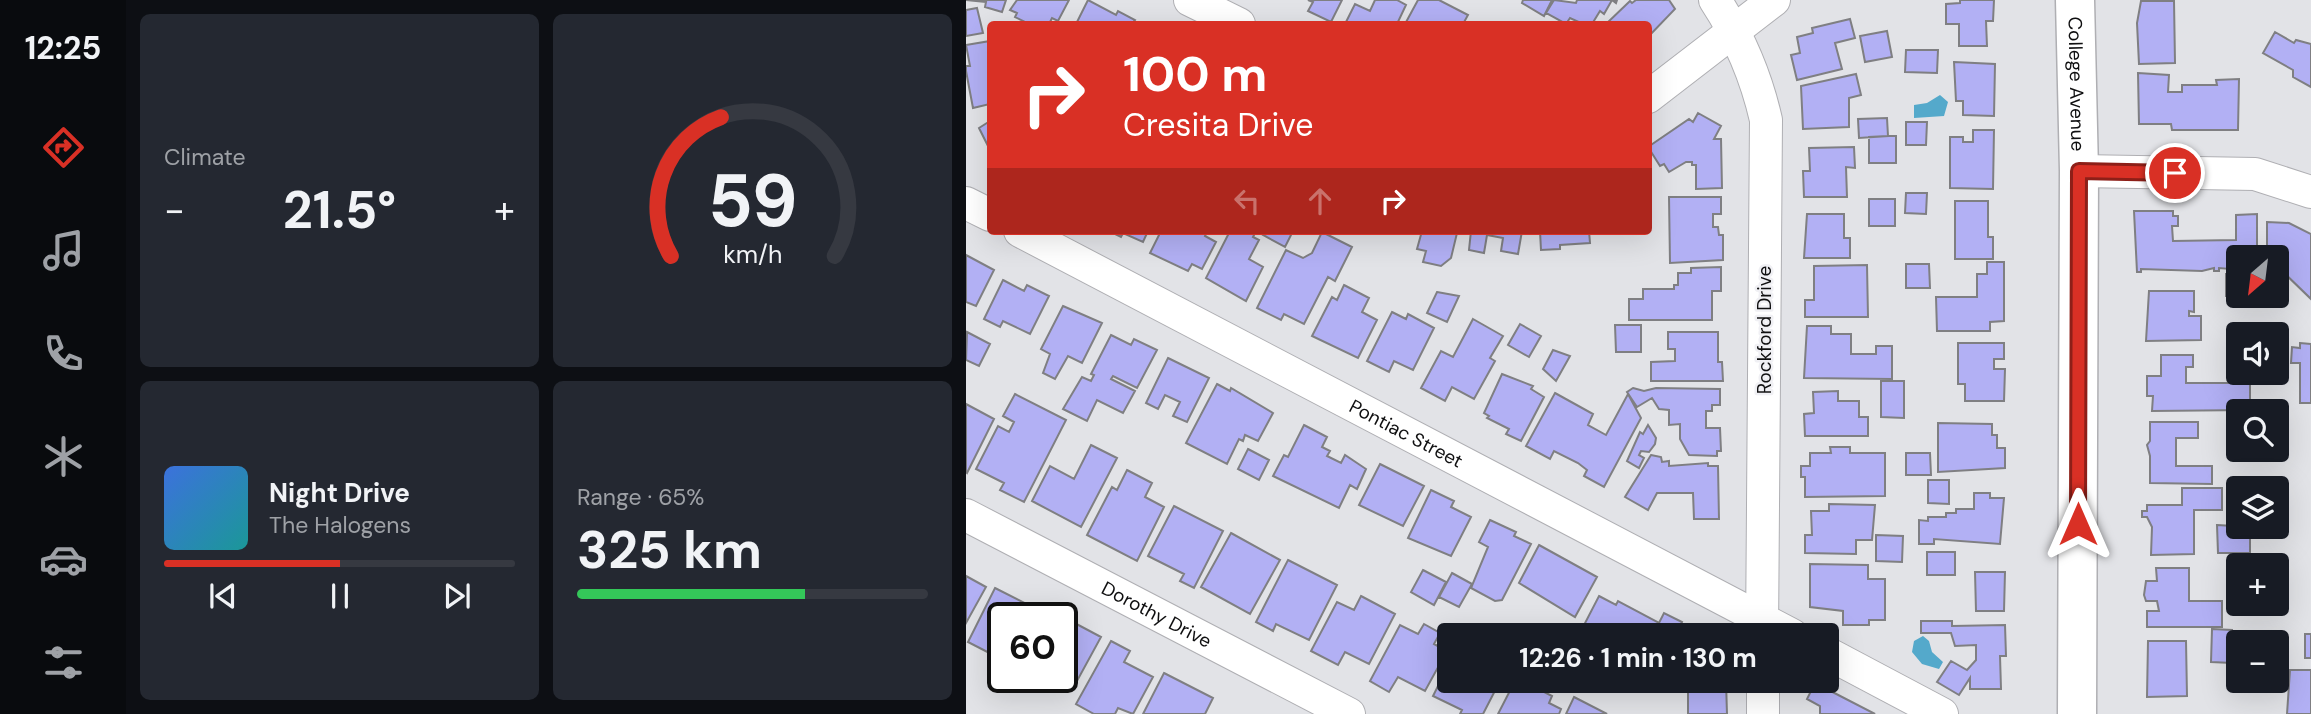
<!DOCTYPE html>
<html lang="en">
<head>
<meta charset="utf-8">
<style>
  body { margin:0; font-family:"DM Sans",sans-serif; background:#242831; color:#f1f3f6; height:100vh; display:flex; flex-direction:column; font-size:26px; white-space:nowrap }
  * { box-sizing:border-box; margin:0 }
  p { font-size:23px; color:#9ea1a6 }
  .icon { flex:none; width:38px; height:38px; fill:none; stroke:currentColor; stroke-width:2; stroke-linecap:round; stroke-linejoin:round }
  .map { position:relative; flex:1; overflow:hidden }
  .drawer { display:flex; flex-direction:column; gap:14px; padding:14px; background:#0d0f14; width:840px }
  .drawer>* { flex:none }
  .banner { position:absolute; left:21px; top:21px; width:665px; height:214px; border-radius:7px; box-shadow:0 7px 28px #0002; background:#d93025; color:#fff; overflow:hidden }
  .needle { width:46px; rotate:208deg }
  .buttons { position:absolute; left:1260px; top:245px; display:grid; gap:14px }
  .buttons a { display:grid; place-items:center; width:63px; height:63px; border-radius:7px; background:#171b24; box-shadow:0 7px 28px #0002; font-size:35px }
  .speed { position:absolute; left:21px; top:602px; display:flex; gap:14px; font-size:35px; font-weight:700; text-align:center }
  .speed>* { display:grid; place-content:center; width:91px; height:91px; border-radius:50%; background:#171b24; box-shadow:0 7px 28px #0002; line-height:1 }
  .speed .limit { border:4px solid #111; border-radius:10px; background:#fff; color:#111 }
  .pin { position:absolute; display:grid; place-items:center; width:60px; height:60px; color:#fff; margin:-30px; border:4px solid #fff; border-radius:50%; box-shadow:0 2px 7px #0007 }
  .me { position:absolute; width:77px; margin:-38px; rotate:0deg; stroke-linejoin:round; filter:drop-shadow(0 0 5px #0008) }
  .turn { display:flex; align-items:center; gap:24px; height:147px; padding:0 21px; font-size:32px }
  .turn .icon { width:91px; height:91px; stroke-width:2.5 }
  .turn b { display:block; font-size:49px; line-height:60px }
  .lanes { display:flex; align-items:center; height:66px; padding:0 21px; background:#0003; justify-content:center; gap:35px; direction:ltr }
  .lanes .off { opacity:.35 }
  .big { font-size:52px; font-weight:700; line-height:1.1 }
  .drawer .card { flex:1; display:flex; flex-direction:column; justify-content:center; gap:10px; min-width:0; padding:0 24px; border-radius:10px; background:#242831 }
  .drawer .dial { align-items:center; gap:0 }
  .dial svg { height:182px; overflow:visible; fill:none; stroke:#363941; stroke-width:7; stroke-linecap:round; text-anchor:middle }
  .dial text { fill:#f1f3f6; stroke:none }
  .song { display:flex; align-items:center; gap:21px }
  .cover { width:84px; height:84px; border-radius:10px; background:linear-gradient(135deg,hsl(220 70% 55%),hsl(180 70% 35%)) }
  .played { height:7px; border-radius:4px; background:linear-gradient(90deg,#d93025 50%,#363941 50%) }
  .keys { display:flex; justify-content:space-around; direction:ltr }
  .heat { display:flex; justify-content:space-between; align-items:center; font-size:38px; direction:ltr }
  .charge { height:10px; border-radius:5px; background:linear-gradient(90deg,#34c759 65%,#363941 0) }
  .drawer .tiles { flex:1; display:grid; gap:14px; grid-template-columns:repeat(2,1fr) }
  .trip { position:absolute; left:471px; top:623px; width:402px; height:70px; border-radius:7px; background:#171b24; box-shadow:0 7px 28px #0002; font-weight:700; line-height:70px; text-align:center }
  main { display:flex; flex:1; min-height:0 }
  .dock { display:flex; flex-direction:column; width:126px; justify-content:space-around; align-items:center; background:#090b0e; color:#9ea1a6 }
  .dock .icon { width:49px; height:49px }
  .dock .current { color:#d93025 }
  .dock b { font-size:32px; color:#f1f3f6 }
  .map>svg:first-child { display:block }
  .water { fill:#54a9cb }
  .building { fill:#b2b0f4; stroke:#7f7f82; stroke-width:2 }
  .lines { fill:none; stroke-linecap:round; stroke-linejoin:round }
  .minor-casing { stroke:#afafb3; stroke-width:34 }
  .major-casing { stroke:#afafb3; stroke-width:41 }
  .minor { stroke:#fff; stroke-width:32 }
  .major { stroke:#fff; stroke-width:38 }
  .route-casing { stroke:#8d1f18; stroke-width:18 }
  .route { stroke:#d93025; stroke-width:12 }
  .labels { text-anchor:middle; dominant-baseline:central; stroke-width:5; stroke-linejoin:round; paint-order:stroke }
  .street-label { font-size:19px; fill:#0f0f10; stroke:#f0f0f4 }
</style>
</head>
<body>
<main>
<nav class="dock">
<b>12:25</b>
<svg class="icon current" aria-label="directions" viewBox="0 0 24 24"><path d="M12 3l9 9-9 9-9-9zM9 14v-3h6M13 9l2 2-2 2"/></svg>
<svg class="icon" aria-label="music" viewBox="0 0 24 24"><path d="M9 18V5l10-2v13"/><circle cx="6" cy="18" r="3"/><circle cx="16" cy="16" r="3"/></svg>
<svg class="icon" aria-label="phone" viewBox="0 0 24 24"><path d="M5 4h4l2 5-3 2q2 4 5 5l2-3 5 2v4C11 20 4 13 5 4z"/></svg>
<svg class="icon" aria-label="climate" viewBox="0 0 24 24"><path d="M12 3v18M4 7l16 10M4 17L20 7"/></svg>
<svg class="icon" aria-label="car" viewBox="0 0 24 24"><path d="M5 17H2v-5l4-1 3-4h7l3 4 3 1v5h-3M9 17h6M6 11h13"/><circle cx="7" cy="17" r="2"/><circle cx="17" cy="17" r="2"/></svg>
<svg class="icon" aria-label="filters" viewBox="0 0 24 24"><path d="M4 7h16M4 17h16"/><circle cx="9" cy="7" r="2"/><circle cx="15" cy="17" r="2"/></svg>
</nav>
<section class="drawer">
<div class="tiles">
<div class="card"><p>Climate</p>
<div class="heat"><a>−</a><b class="big">21.5°</b><a>+</a></div>
</div>
<div class="card dial"><svg viewBox="0 0 100 80">
<path d="M14 69A42 42 0 1 1 86 69"/>
<path d="M14 69A42 42 0 0 1 36 8" stroke="#d93025"/>
<text x="50" y="56" font-size="32" font-weight="700">59</text>
<text x="50" y="72" font-size="11">km/h</text>
</svg></div>
<div class="card">
<div class="song"><i class="cover"></i><div><b>Night Drive</b><p>The Halogens</p></div></div>
<div class="played"></div>
<div class="keys"><svg class="icon" aria-label="previous" viewBox="0 0 24 24"><path d="M18 5L8 12l10 7zM5 5v14"/></svg><svg class="icon" aria-label="pause" viewBox="0 0 24 24"><path d="M8 5v14M16 5v14"/></svg><svg class="icon" aria-label="next" viewBox="0 0 24 24"><path d="M6 5l10 7-10 7zM19 5v14"/></svg></div>
</div>
<div class="card"><p>Range · 65%</p><b class="big">325 km</b><div class="charge"></div></div>
</div>
</section>
<div class="map">
<svg width="1345" height="714" viewBox="0 0 1345 714">
  <rect width="100%" height="100%" fill="#e2e3e7"/>
  <path class="water" d="M 974,95 L 982,102 L 978,116 L 948,118 L 948,105 L 961,103 Z
    M 957,636 L 963,641 L 966,652 L 977,662 L 973,669 L 956,664 L 946,652 L 948,641 Z"/>
  <path class="building" d="M 0,0 L 40,0 L 36,12 L 19,7 L 20,2 Z
    M 51,0 L 103,0 L 92,21 L 86,18 L 83,24 L 63,24 L 49,17 L 51,13 L 44,10 Z
    M 122,0 L 150,15 L 152,11 L 169,20 L 166,24 L 110,24 Z
    M 342,0 L 376,0 L 365,22 L 342,11 L 347,2 Z
    M 409,0 L 431,0 L 440,5 L 431,24 L 379,24 L 389,4 L 404,11 Z
    M 452,0 L 473,0 L 502,15 L 497,24 L 439,24 Z
    M 557,0 L 586,0 L 578,16 L 556,3 Z
    M 588,0 L 610,3 L 611,0 L 651,0 L 650,3 L 646,0 L 638,14 L 634,11 L 626,24 L 617,24 L 604,18 L 600,24 L 580,13 Z
    M 670,0 L 703,0 L 709,9 L 682,37 L 682,24 L 640,24 L 664,1 L 666,3 Z
    M 994,0 L 1028,0 L 1027,21 L 1020,21 L 1021,46 L 993,46 L 993,24 L 980,24 L 980,4 L 994,3 Z
    M 1175,1 L 1208,1 L 1209,63 L 1173,64 L 1171,23 Z
    M 11,8 L 17,33 L 0,36 L 0,10 Z
    M 884,19 L 889,38 L 869,43 L 876,69 L 831,80 L 825,55 L 834,53 L 831,37 L 847,33 L 846,28 Z
    M 921,31 L 926,57 L 899,62 L 894,36 Z
    M 1309,32 L 1328,43 L 1330,40 L 1345,44 L 1345,87 L 1327,77 L 1327,70 L 1297,53 Z
    M 24,41 L 24,104 L 7,108 L 0,71 L 0,66 L 4,66 L 0,45 Z
    M 940,50 L 972,50 L 971,73 L 939,72 Z
    M 988,62 L 1029,64 L 1028,116 L 997,115 L 997,101 L 990,101 Z
    M 1172,73 L 1203,75 L 1202,92 L 1216,92 L 1216,85 L 1251,85 L 1250,80 L 1273,79 L 1272,130 L 1206,130 L 1205,124 L 1173,124 Z
    M 890,74 L 895,95 L 883,98 L 883,127 L 837,129 L 835,86 Z
    M 732,113 L 755,126 L 748,139 L 755,139 L 756,188 L 730,189 L 730,165 L 726,165 L 726,162 L 720,162 L 703,172 L 698,164 L 694,166 L 682,147 L 723,119 L 727,122 Z
    M 921,118 L 922,136 L 893,138 L 892,119 Z
    M 24,121 L 24,150 L 13,128 Z
    M 940,122 L 961,122 L 960,145 L 940,145 Z
    M 1007,130 L 1028,130 L 1027,189 L 984,188 L 984,137 L 997,137 L 997,142 L 1007,142 Z
    M 922,136 L 930,136 L 930,163 L 903,163 L 903,137 Z
    M 888,147 L 889,168 L 880,167 L 881,197 L 838,197 L 837,171 L 844,171 L 843,148 Z
    M 940,193 L 961,193 L 960,214 L 939,213 Z
    M 703,197 L 755,197 L 755,214 L 747,214 L 747,227 L 752,227 L 753,235 L 757,235 L 757,260 L 704,263 Z
    M 903,199 L 929,199 L 929,226 L 903,226 Z
    M 989,201 L 1022,201 L 1022,237 L 1027,237 L 1027,259 L 989,259 Z
    M 1168,211 L 1207,211 L 1207,216 L 1212,216 L 1212,226 L 1206,226 L 1207,241 L 1270,240 L 1270,215 L 1291,214 L 1291,257 L 1272,257 L 1272,269 L 1270,264 L 1264,265 L 1264,269 L 1253,268 L 1253,271 L 1248,271 L 1248,268 L 1236,271 L 1175,269 L 1175,272 L 1171,272 Z
    M 841,214 L 878,214 L 878,238 L 884,238 L 884,258 L 838,258 Z
    M 1301,222 L 1323,223 L 1345,234 L 1345,299 L 1311,266 L 1310,251 L 1301,251 Z
    M 143,231 L 182,231 L 177,242 L 157,233 L 155,237 Z
    M 195,231 L 241,231 L 239,236 L 250,242 L 236,269 L 226,264 L 222,271 L 184,253 Z
    M 264,231 L 290,231 L 287,237 L 293,240 L 283,259 L 297,267 L 280,301 L 240,278 Z
    M 300,231 L 327,231 L 319,247 L 297,235 Z
    M 456,231 L 491,233 L 485,258 L 475,266 L 457,262 L 460,251 L 451,249 Z
    M 505,231 L 556,231 L 552,254 L 535,251 L 537,238 L 521,235 L 518,253 L 503,250 Z
    M 574,231 L 623,231 L 624,243 L 594,245 L 594,249 L 575,250 Z
    M 356,232 L 386,247 L 369,281 L 362,277 L 338,324 L 318,314 L 315,320 L 291,308 L 320,250 L 337,258 L 346,253 Z
    M 0,255 L 28,270 L 10,306 L 0,302 Z
    M 1021,262 L 1038,262 L 1038,321 L 1024,322 L 1024,331 L 971,331 L 970,297 L 1011,297 L 1011,274 L 1021,274 Z
    M 940,264 L 963,264 L 964,288 L 940,288 Z
    M 901,265 L 902,317 L 839,317 L 839,300 L 848,300 L 848,266 Z
    M 755,267 L 755,291 L 746,291 L 746,320 L 663,320 L 663,299 L 677,299 L 677,289 L 708,289 L 708,285 L 712,285 L 712,273 L 725,273 L 725,268 Z
    M 1260,274 L 1272,274 L 1272,296 L 1283,296 L 1260,296 Z
    M 37,280 L 58,291 L 61,285 L 83,296 L 64,334 L 37,321 L 34,327 L 18,319 Z
    M 378,285 L 403,298 L 396,312 L 411,320 L 392,358 L 346,336 L 366,297 L 371,300 Z
    M 1183,291 L 1228,291 L 1228,312 L 1223,311 L 1223,316 L 1235,316 L 1235,340 L 1180,341 Z
    M 471,292 L 493,296 L 481,322 L 461,313 Z
    M 97,306 L 136,323 L 116,363 L 102,356 L 89,379 L 77,373 L 84,354 L 75,349 Z
    M 426,312 L 440,319 L 442,314 L 468,328 L 447,370 L 428,361 L 423,372 L 401,361 Z
    M 507,319 L 537,336 L 524,358 L 529,361 L 508,399 L 486,387 L 479,401 L 455,388 L 475,351 L 487,357 Z
    M 554,324 L 575,336 L 563,357 L 542,345 Z
    M 649,325 L 675,325 L 675,352 L 650,352 Z
    M 841,326 L 865,326 L 865,334 L 885,334 L 885,354 L 910,354 L 910,346 L 926,346 L 926,379 L 838,378 Z
    M 1,332 L 24,344 L 13,366 L 0,360 Z
    M 702,332 L 752,332 L 752,362 L 756,362 L 757,381 L 685,381 L 685,362 L 709,361 L 709,349 L 702,349 Z
    M 145,335 L 165,345 L 168,339 L 191,350 L 171,388 L 147,376 L 145,379 L 169,391 L 157,413 L 131,400 L 121,421 L 97,409 L 116,377 L 125,381 L 128,375 L 125,374 Z
    M 992,343 L 1038,343 L 1038,359 L 1028,359 L 1028,369 L 1039,369 L 1038,401 L 999,401 L 999,384 L 992,384 Z
    M 1334,343 L 1345,344 L 1345,403 L 1334,403 L 1334,363 L 1325,363 L 1326,347 L 1334,348 Z
    M 1261,345 L 1272,345 L 1272,367 L 1261,367 Z
    M 587,350 L 604,356 L 590,381 L 577,369 Z
    M 1195,355 L 1227,355 L 1227,367 L 1220,367 L 1220,383 L 1284,383 L 1284,410 L 1186,411 L 1187,396 L 1181,396 L 1181,376 L 1195,376 Z
    M 202,358 L 243,378 L 221,422 L 207,416 L 214,402 L 199,395 L 192,409 L 180,403 Z
    M 536,374 L 567,386 L 565,389 L 578,397 L 555,441 L 540,434 L 543,429 L 521,418 L 523,416 L 518,413 Z
    M 915,381 L 938,381 L 938,418 L 915,417 Z
    M 251,384 L 264,391 L 265,388 L 307,413 L 292,441 L 279,435 L 277,441 L 273,439 L 261,464 L 220,443 Z
    M 667,388 L 678,391 L 690,388 L 754,389 L 754,405 L 746,405 L 746,411 L 740,411 L 740,428 L 754,428 L 755,451 L 751,451 L 751,456 L 723,455 L 714,439 L 714,424 L 703,425 L 703,410 L 693,409 L 686,398 L 671,407 L 661,392 Z
    M 872,391 L 872,401 L 893,401 L 893,417 L 902,417 L 902,436 L 839,436 L 838,414 L 848,413 L 847,392 Z
    M 589,393 L 627,414 L 622,425 L 640,435 L 662,394 L 675,418 L 638,487 L 618,476 L 621,470 L 612,463 L 588,451 L 584,459 L 560,446 Z
    M 49,394 L 100,420 L 58,502 L 34,490 L 38,483 L 10,469 L 32,426 L 43,432 L 48,422 L 37,416 Z
    M 0,404 L 28,419 L 1,473 L 0,472 Z
    M 1265,415 L 1272,415 L 1272,437 L 1264,437 Z
    M 1311,417 L 1321,418 L 1320,438 L 1311,438 Z
    M 1184,422 L 1232,422 L 1232,438 L 1210,438 L 1210,466 L 1246,466 L 1246,484 L 1184,483 L 1184,456 L 1181,445 L 1184,441 Z
    M 972,423 L 1026,424 L 1026,435 L 1031,435 L 1031,448 L 1039,448 L 1039,468 L 972,472 Z
    M 338,425 L 361,437 L 356,447 L 364,451 L 361,456 L 375,463 L 379,455 L 400,469 L 391,489 L 384,485 L 373,508 L 307,476 L 318,455 L 322,457 Z
    M 682,425 L 690,438 L 689,444 L 683,452 L 675,451 L 673,455 L 678,458 L 673,468 L 661,461 L 674,432 L 677,434 Z
    M 125,445 L 151,458 L 115,527 L 66,501 L 84,466 L 108,479 Z
    M 864,447 L 884,447 L 884,453 L 919,453 L 919,496 L 839,497 L 839,477 L 835,477 L 835,466 L 844,466 L 844,453 L 865,453 Z
    M 282,449 L 303,460 L 293,480 L 272,469 Z
    M 940,453 L 964,453 L 965,475 L 940,475 Z
    M 685,455 L 695,457 L 696,462 L 703,461 L 703,466 L 742,463 L 742,466 L 752,466 L 753,519 L 728,519 L 727,493 L 691,493 L 682,510 L 659,497 Z
    M 414,464 L 458,486 L 437,526 L 393,505 Z
    M 161,470 L 186,483 L 179,497 L 198,507 L 171,561 L 121,535 L 146,487 L 151,490 Z
    M 962,480 L 983,480 L 983,504 L 962,503 Z
    M 1216,488 L 1256,488 L 1256,510 L 1228,510 L 1228,554 L 1185,555 L 1186,527 L 1181,517 L 1176,517 L 1176,511 L 1181,511 L 1181,505 L 1216,505 Z
    M 465,490 L 488,501 L 485,507 L 505,517 L 485,556 L 442,538 Z
    M 1008,493 L 1024,493 L 1024,498 L 1038,498 L 1034,544 L 968,539 L 968,544 L 953,544 L 953,520 L 962,521 L 962,517 L 980,517 L 980,513 L 990,513 L 990,509 L 1008,509 Z
    M 863,504 L 909,505 L 906,540 L 890,540 L 890,554 L 839,553 L 839,535 L 846,535 L 845,511 L 863,511 Z
    M 208,506 L 257,531 L 228,588 L 214,581 L 218,574 L 182,556 Z
    M 524,520 L 550,532 L 548,536 L 565,544 L 536,600 L 529,601 L 505,588 L 522,547 L 513,542 Z
    M 1251,525 L 1284,527 L 1284,553 L 1252,553 Z
    M 265,533 L 314,560 L 284,614 L 235,587 Z
    M 910,535 L 937,536 L 936,562 L 910,561 Z
    M 573,545 L 631,577 L 609,617 L 553,583 Z
    M 961,552 L 989,552 L 989,575 L 961,575 Z
    M 1269,559 L 1296,559 L 1296,565 L 1272,565 L 1272,583 L 1269,582 Z
    M 322,560 L 371,585 L 343,640 L 310,624 L 307,631 L 290,622 Z
    M 844,564 L 902,565 L 902,579 L 919,579 L 919,620 L 903,620 L 903,625 L 877,625 L 877,611 L 844,607 Z
    M 1190,568 L 1223,568 L 1223,601 L 1256,601 L 1256,627 L 1181,627 L 1181,611 L 1193,611 L 1191,601 L 1180,601 L 1178,595 L 1180,581 L 1191,581 Z
    M 457,570 L 480,582 L 468,605 L 445,592 Z
    M 1009,572 L 1039,572 L 1038,611 L 1010,611 Z
    M 486,573 L 506,584 L 493,607 L 473,597 Z
    M 0,576 L 20,587 L 0,623 Z
    M 29,588 L 76,612 L 73,618 L 37,618 L 37,660 L 2,642 Z
    M 395,596 L 429,614 L 403,664 L 379,652 L 372,665 L 345,651 L 371,602 L 388,610 Z
    M 633,596 L 650,605 L 652,601 L 693,623 L 698,613 L 716,622 L 710,635 L 633,635 L 617,627 Z
    M 86,611 L 135,637 L 111,681 L 96,673 L 96,618 L 83,618 Z
    M 955,621 L 986,621 L 986,626 L 1039,625 L 1040,656 L 1034,656 L 1035,689 L 1004,689 L 1004,678 L 993,695 L 971,682 L 985,661 L 1001,670 L 1010,660 L 1010,645 L 989,646 L 985,633 L 955,633 Z
    M 458,624 L 474,633 L 468,644 L 481,651 L 459,691 L 432,677 L 423,692 L 404,681 L 434,625 L 452,634 Z
    M 1246,629 L 1266,630 L 1266,663 L 1245,662 Z
    M 1339,634 L 1345,634 L 1345,658 L 1339,658 Z
    M 145,641 L 164,651 L 158,662 L 187,677 L 167,714 L 152,708 L 149,714 L 128,714 L 110,704 Z
    M 1182,641 L 1220,641 L 1221,696 L 1181,697 Z
    M 483,664 L 483,681 L 534,681 L 517,714 L 494,714 L 496,710 L 467,696 Z
    M 1324,670 L 1345,670 L 1345,714 L 1321,714 Z
    M 198,673 L 247,698 L 239,714 L 177,714 Z
    M 549,681 L 557,681 L 586,696 L 583,703 L 595,709 L 593,714 L 532,714 Z
    M 722,681 L 760,681 L 761,714 L 722,714 Z
    M 849,683 L 909,714 L 854,714 L 854,706 L 841,699 Z
    M 608,697 L 641,714 L 600,714 Z"/>
  <g class="lines">
    <g class="minor-casing">
      <g id="minor">
        <path d="M 224,0 L 273,24"/>
        <path d="M 749,0 C 774,38 790,76 800,120 L 796,635"/>
        <path d="M 682,97 L 808,0"/>
        <path d="M 1113,171 L 1289,174 L 1345,192"/>
        <path d="M 0,203 L 24,215"/>
        <path id="s1" d="M 54,231 L 826,635"/>
        <path id="s2" d="M 0,515 L 383,714"/>
        <path d="M 861,653 L 976,714"/>
        <path d="M 797,681 L 797,714"/>
      </g>
    </g>
    <g class="major-casing">
      <g id="major">
        <path id="s3" d="M 1109,0 L 1113,171 L 1111,714"/>
      </g>
    </g>
    <use href="#minor" class="minor"/>
    <use href="#major" class="major"/>
  </g>
  <g class="lines">
    <g class="route-casing">
      <path id="route" d="M 1112,524 L 1113,171 L 1209,173"/>
    </g>
    <use href="#route" class="route"/>
  </g>
  <g class="labels">
    <g class="street-label">
      <text stroke="none"><textPath href="#s3" startOffset="84">College Avenue</textPath></text>
      <text transform="translate(798 330) rotate(-90)">Rockford Drive</text>
      <text stroke="none"><textPath href="#s1" startOffset="436">Pontiac Street</textPath></text>
      <text stroke="none"><textPath href="#s2" startOffset="215">Dorothy Drive</textPath></text>
    </g>
  </g>
</svg>
<div class="buttons">
<a><svg class="needle" viewBox="-14 -14 28 28"><path d="M0-13l5 13h-10z" fill="#e53935"/><path d="M0 13l5-13h-10z" fill="#9ea1a6"/></svg></a>
<a><svg class="icon" aria-label="sound" viewBox="0 0 24 24"><path d="M4 9h4l5-4v14l-5-4H4zM17 9q2 3 0 6"/></svg></a>
<a><svg class="icon" aria-label="search" viewBox="0 0 24 24"><circle cx="10" cy="10" r="6"/><path d="M15 15l6 6"/></svg></a>
<a><svg class="icon" aria-label="layers" viewBox="0 0 24 24"><path d="M12 4l9 5-9 5-9-5zM3 14l9 5 9-5"/></svg></a>
<a>+</a>
<a>−</a>
</div>
<div class="speed"><div class="limit">60</div></div>
<div class="pin" style="left:1209px;top:173px;background:#d93025"><svg class="icon" aria-label="arrive" viewBox="0 0 24 24"><path d="M6 21V4h12l-3 4 3 4H6"/></svg></div>
<svg class="me" style="left:1112px;top:524px" viewBox="-20 -20 40 40"><path d="M0-17L14 15 0 8-14 15z" fill="#d93025" stroke="#fff" stroke-width="4"/></svg>
<div class="trip">12:26 · 1 min · 130 m</div>
<div class="banner">
<div class="turn"><svg class="icon" aria-label="right" viewBox="0 0 24 24"><path d="M7 20v-9h11M14 6l5 5-5 5"/></svg><div><b>100 m</b>Cresita Drive</div></div>
<div class="lanes"><svg class="icon off" aria-label="left" viewBox="0 0 24 24"><path d="M17 20v-9H6M10 6l-5 5 5 5"/></svg><svg class="icon off" aria-label="ahead" viewBox="0 0 24 24"><path d="M12 20V5M6 11l6-6 6 6"/></svg><svg class="icon" aria-label="right" viewBox="0 0 24 24"><path d="M7 20v-9h11M14 6l5 5-5 5"/></svg></div>
</div>
</div>
</main>
</body>
</html>
